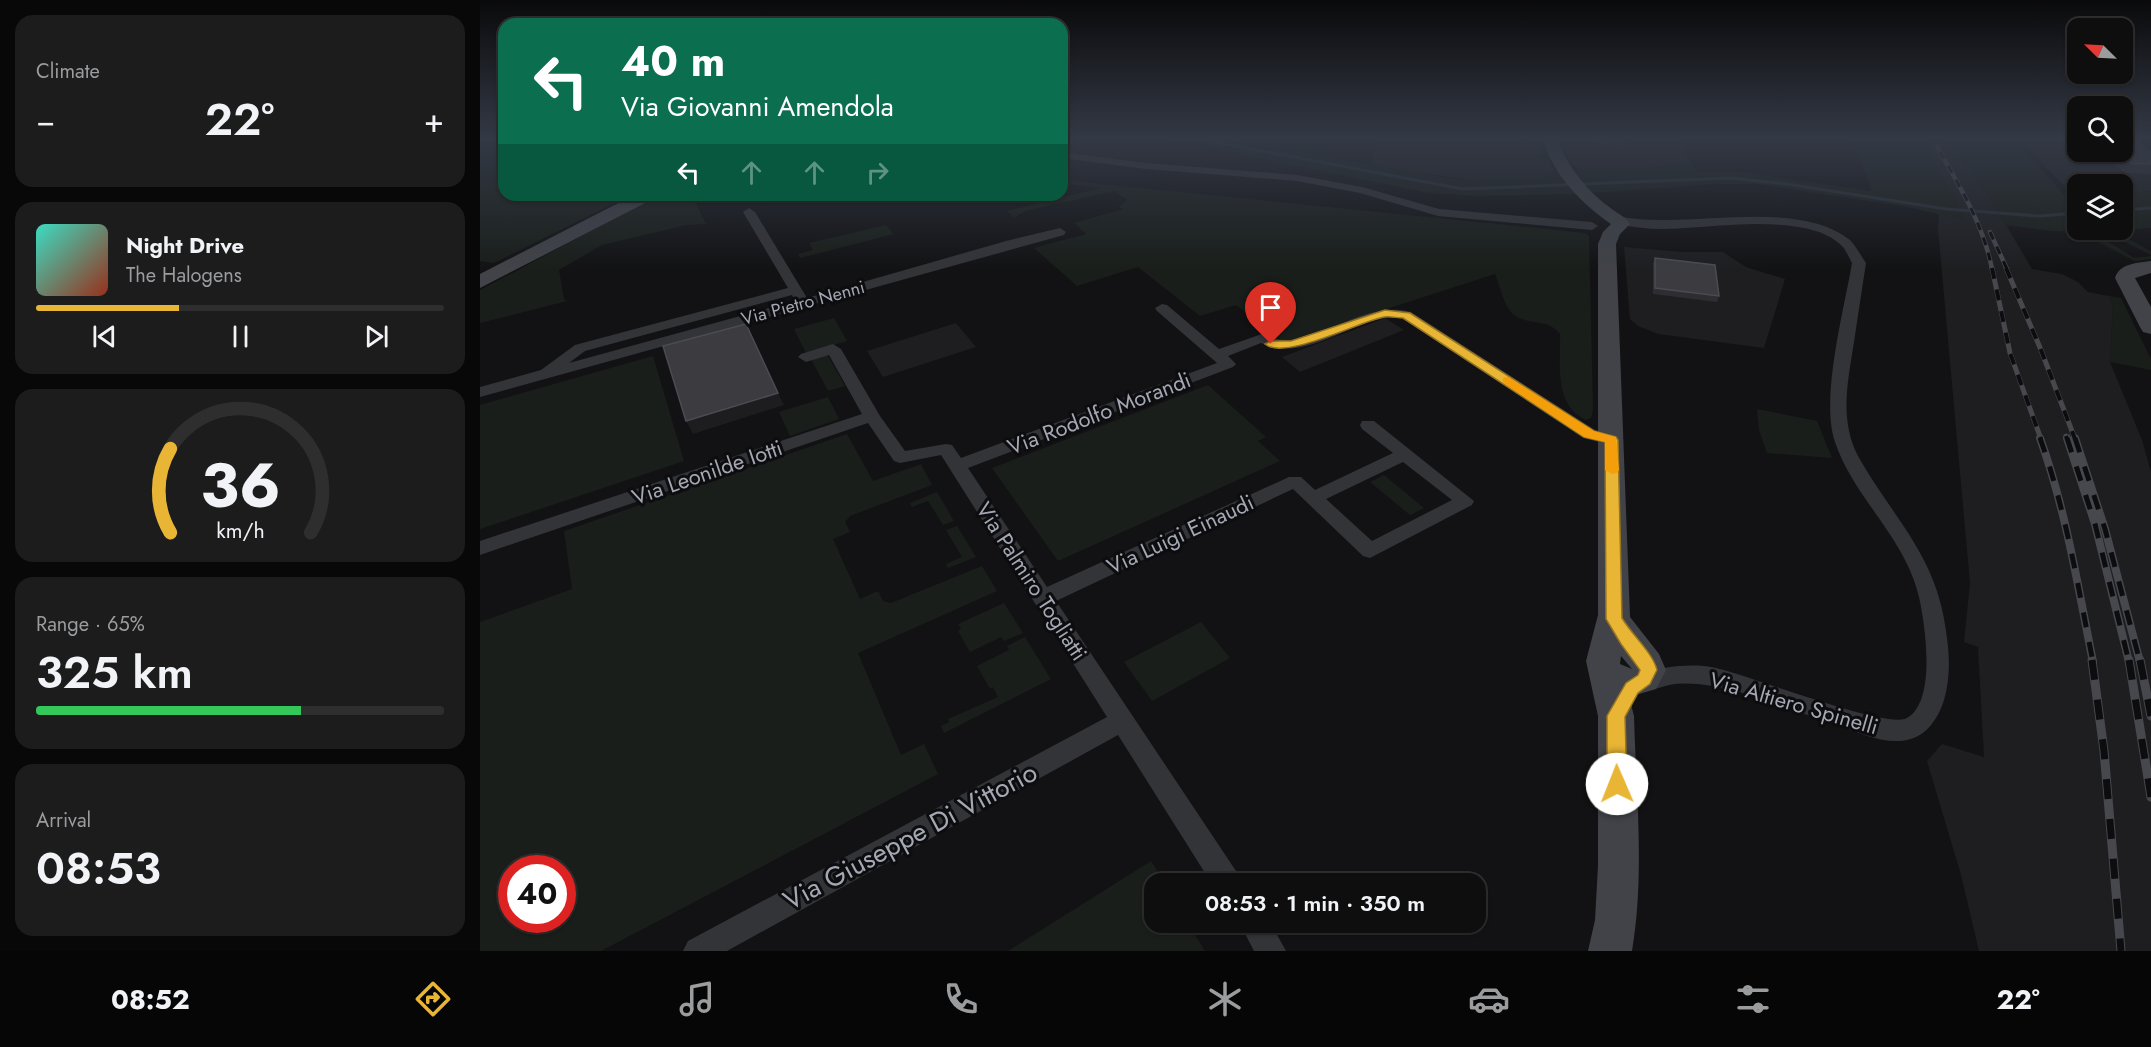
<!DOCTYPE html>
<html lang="en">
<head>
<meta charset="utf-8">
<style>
  body { margin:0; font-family:Jost,sans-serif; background:#1c1c1d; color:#f1f3f6; height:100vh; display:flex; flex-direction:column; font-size:22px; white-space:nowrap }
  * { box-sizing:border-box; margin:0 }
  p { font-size:20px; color:#9b9c9e }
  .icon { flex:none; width:33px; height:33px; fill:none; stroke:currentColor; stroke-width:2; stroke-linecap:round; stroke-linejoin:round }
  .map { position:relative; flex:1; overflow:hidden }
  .side { display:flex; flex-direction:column; gap:15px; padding:15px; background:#080808; width:480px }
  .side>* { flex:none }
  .hud { position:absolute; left:18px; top:18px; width:570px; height:183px; border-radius:18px; box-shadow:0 2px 4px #0004,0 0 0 2px #2e2e2f; background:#0b6e4f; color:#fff; overflow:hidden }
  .needle { width:39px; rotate:294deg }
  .tools { position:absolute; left:1587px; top:18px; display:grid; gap:12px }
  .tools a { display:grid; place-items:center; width:66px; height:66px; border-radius:12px; background:#0e0e0f; box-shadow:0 2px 4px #0004,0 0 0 2px #2e2e2f; font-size:30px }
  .speed { position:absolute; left:18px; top:855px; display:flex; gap:12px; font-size:30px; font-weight:700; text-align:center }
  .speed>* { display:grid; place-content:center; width:78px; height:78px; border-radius:50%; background:#0e0e0f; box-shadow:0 2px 4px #0004,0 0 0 2px #2e2e2f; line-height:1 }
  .speed .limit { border:9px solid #d22; background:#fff; color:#111 }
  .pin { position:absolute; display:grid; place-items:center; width:51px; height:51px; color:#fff; margin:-62px -26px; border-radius:50% 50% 50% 0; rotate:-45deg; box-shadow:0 0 6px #0007 }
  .pin .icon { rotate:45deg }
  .me { position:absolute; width:66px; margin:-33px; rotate:359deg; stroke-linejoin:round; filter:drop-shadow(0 0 4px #0008) }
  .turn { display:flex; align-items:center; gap:21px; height:126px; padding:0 24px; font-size:27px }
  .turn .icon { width:78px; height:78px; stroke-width:2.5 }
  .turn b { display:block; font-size:42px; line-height:51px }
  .lanes { display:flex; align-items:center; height:57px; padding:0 24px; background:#0003; justify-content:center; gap:30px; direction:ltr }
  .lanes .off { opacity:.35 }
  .big { font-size:45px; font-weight:600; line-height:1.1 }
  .side .widget { flex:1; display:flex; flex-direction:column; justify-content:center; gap:9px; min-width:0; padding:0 21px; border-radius:18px; background:#1c1c1d }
  .side .dial { align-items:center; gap:0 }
  .dial svg { height:156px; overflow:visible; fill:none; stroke:#2e2e2f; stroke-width:7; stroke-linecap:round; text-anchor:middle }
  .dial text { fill:#f1f3f6; stroke:none }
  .song { display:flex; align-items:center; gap:18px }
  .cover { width:72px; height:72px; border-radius:9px; background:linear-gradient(135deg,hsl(170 70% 55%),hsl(10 70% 35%)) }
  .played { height:6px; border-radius:3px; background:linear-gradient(90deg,#e9b534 35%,#2e2e2f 35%) }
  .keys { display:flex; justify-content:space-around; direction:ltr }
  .heat { display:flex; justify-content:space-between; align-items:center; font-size:33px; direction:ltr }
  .charge { height:9px; border-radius:4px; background:linear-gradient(90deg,#34c759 65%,#2e2e2f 0) }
  .trip { position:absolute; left:664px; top:873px; width:342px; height:60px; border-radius:18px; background:#0e0e0f; box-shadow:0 2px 4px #0004,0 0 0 2px #2e2e2f; font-weight:600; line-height:60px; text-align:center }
  .dock { display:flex; height:96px; justify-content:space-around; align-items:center; background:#060606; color:#9b9c9e }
  .dock .icon { width:42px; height:42px }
  .dock .active { color:#e9b534 }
  .dock b { font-size:27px; color:#f1f3f6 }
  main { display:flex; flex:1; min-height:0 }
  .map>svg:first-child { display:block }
  .built { fill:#1e1e21 }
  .green { fill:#191e1a; fill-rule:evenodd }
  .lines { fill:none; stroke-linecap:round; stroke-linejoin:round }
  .stream { stroke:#293037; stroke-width:3 }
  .street { fill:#333438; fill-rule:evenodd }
  .secondary { fill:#414348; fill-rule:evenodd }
  .rail-far3-casing { stroke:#46484d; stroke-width:4.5 }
  .rail-far2-casing { stroke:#46484d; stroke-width:5 }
  .rail-far1-casing { stroke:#46484d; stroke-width:8 }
  .rail-casing { stroke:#46484d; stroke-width:9 }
  .rail-far3 { stroke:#0d0d0f; stroke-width:3; stroke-dasharray:8; stroke-linecap:butt }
  .rail-far2 { stroke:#0d0d0f; stroke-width:4; stroke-dasharray:11; stroke-linecap:butt }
  .rail-far1 { stroke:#0d0d0f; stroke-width:5; stroke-dasharray:15; stroke-linecap:butt }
  .rail { stroke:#0d0d0f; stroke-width:7; stroke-dasharray:20; stroke-linecap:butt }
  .wall { fill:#2e2e32 }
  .shaded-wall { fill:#1d1d20 }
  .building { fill:#3b3b40; stroke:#4b4c52; stroke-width:1.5 }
  .route { fill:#e9b534; stroke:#977622; stroke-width:1.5 }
  .slow { fill:#f59e0b }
  .labels { text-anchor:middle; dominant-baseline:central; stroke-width:6; stroke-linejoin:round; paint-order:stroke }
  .far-street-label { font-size:18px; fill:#a4a8b4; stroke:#0d0d0f }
  .street-label { font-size:22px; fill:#a4a8b4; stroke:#0d0d0f }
  .near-street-label { font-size:27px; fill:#a4a8b4; stroke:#0d0d0f }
</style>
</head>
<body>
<main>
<section class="side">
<div class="widget"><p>Climate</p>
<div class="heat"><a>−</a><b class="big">22°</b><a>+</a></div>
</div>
<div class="widget">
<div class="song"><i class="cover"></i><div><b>Night Drive</b><p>The Halogens</p></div></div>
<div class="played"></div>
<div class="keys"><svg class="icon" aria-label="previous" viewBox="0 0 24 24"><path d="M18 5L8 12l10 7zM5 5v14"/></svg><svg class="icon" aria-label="pause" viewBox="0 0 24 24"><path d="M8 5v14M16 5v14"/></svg><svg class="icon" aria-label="next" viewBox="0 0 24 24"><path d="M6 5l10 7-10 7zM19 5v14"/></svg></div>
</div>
<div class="widget dial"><svg viewBox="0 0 100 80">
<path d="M14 69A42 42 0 1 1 86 69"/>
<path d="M14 69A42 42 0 0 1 14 26" stroke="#e9b534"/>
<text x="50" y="56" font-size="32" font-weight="700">36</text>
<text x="50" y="72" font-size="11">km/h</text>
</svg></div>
<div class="widget"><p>Range · 65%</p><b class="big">325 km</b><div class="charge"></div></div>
<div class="widget"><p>Arrival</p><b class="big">08:53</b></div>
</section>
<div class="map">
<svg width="1671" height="951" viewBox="0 0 1671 951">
  <rect width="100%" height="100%" fill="#121214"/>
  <path class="built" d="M 898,138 L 1061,138 L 1063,153 L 1055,155 L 1055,157 L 1069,161 L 1075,172 L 1061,172 L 1066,179 L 990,180 L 891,166 Z
    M 1081,138 L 1198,138 L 1212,165 L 1098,170 L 1087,157 Z
    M 1431,138 L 1467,138 L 1509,196 L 1552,269 L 1582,274 L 1598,282 L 1608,292 L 1629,296 L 1633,306 L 1630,362 L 1662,440 L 1671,472 L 1671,951 L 1499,951 L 1481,875 L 1447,761 L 1462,744 L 1504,757 L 1498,647 L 1484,642 L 1490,583 L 1458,229 L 1460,201 Z
    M 1538,138 L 1597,138 L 1598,152 L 1642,152 L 1643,138 L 1671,140 L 1671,191 L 1643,193 L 1642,184 L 1598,184 L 1597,196 L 1595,197 Z
    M 1144,247 L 1202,252 L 1243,252 L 1266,267 L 1305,279 L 1284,348 L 1178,334 L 1158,326 L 1150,319 Z
    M 905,318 L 924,330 L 820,372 L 802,357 Z
    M 476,323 L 496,347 L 403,377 L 387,351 Z"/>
  <path class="green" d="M 0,138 L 24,138 L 24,195 L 151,195 L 14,263 L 0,261 Z
    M 681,138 L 744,138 L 967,178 L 990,180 L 1065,179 L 1061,172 L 1212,165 L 1215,171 L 1263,172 L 1391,191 L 1374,138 L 1443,138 L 1486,221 L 1428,207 L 1277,184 L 1236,184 L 1097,194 L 998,196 L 948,193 Z
    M 1467,138 L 1533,138 L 1586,197 L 1597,196 L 1598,230 L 1642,230 L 1643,193 L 1671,191 L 1671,228 L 1634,231 L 1671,251 L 1671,255 L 1645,242 L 1629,242 L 1654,258 L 1671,256 L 1671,259 L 1655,261 L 1610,238 L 1604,231 L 1572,231 L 1526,225 L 1509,196 Z
    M 582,180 L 1105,233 L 1109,236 L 1113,409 L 1111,418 L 1106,420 C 1073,405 1081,364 1080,334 C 1069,318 1047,326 1033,314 C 1023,305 1020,285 1015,274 L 804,342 L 756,305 L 720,316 L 658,267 L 597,286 L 554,248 L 606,234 L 594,223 L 643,209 L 639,207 L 647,200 L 634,191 L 545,211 L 534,218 L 527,211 L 620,188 L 582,183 Z
    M 179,195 L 212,195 L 226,224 L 207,225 L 122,245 L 79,270 L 84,299 L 87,301 L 0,323 L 0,290 Z
    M 406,225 L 414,234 L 320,258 L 318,254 L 333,250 L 329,243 Z
    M 1629,296 L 1641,298 L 1671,359 L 1671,370 L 1630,362 L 1633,306 Z
    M 354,318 L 367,341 L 326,353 L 314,329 Z
    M 347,354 L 365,386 L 348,391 L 331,359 Z
    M 173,356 L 204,461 L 0,529 L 0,405 Z
    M 728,385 L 786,437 L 778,441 L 800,461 L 578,561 L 512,468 Z
    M 348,397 L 359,419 L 310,436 L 299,412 Z
    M 1277,409 L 1337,421 L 1352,458 L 1287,453 L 1279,430 Z
    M 367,434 L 393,481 L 441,464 L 452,485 L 370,516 L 365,522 L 370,532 L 353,539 L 380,599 L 398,591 L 403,601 L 411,603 L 502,566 L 517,591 L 378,653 L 421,755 L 444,744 L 458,774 L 121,951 L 0,951 L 0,622 L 92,589 L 84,531 ZM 82,868 L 82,920 L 32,920 L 32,868 Z
    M 904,475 L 944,508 L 930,515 L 890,482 Z
    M 457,492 L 474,521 L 463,525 L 448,501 L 432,507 L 430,503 Z
    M 477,526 L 496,557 L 468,568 L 466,564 L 482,557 L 466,530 Z
    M 524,603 L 543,633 L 524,641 L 521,637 L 490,652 L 478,631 L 481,629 L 478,624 Z
    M 721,622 L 750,658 L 672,701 L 644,662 Z
    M 545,637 L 571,679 L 464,733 L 461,726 L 469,722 L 468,719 L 518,697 L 513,687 L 510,689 L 497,666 L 529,650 L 527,646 Z
    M 671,861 L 685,883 L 675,884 L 675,922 L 708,923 L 725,951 L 528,951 Z"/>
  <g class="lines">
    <path class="stream" d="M 713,138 L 983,189 L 1250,178 L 1307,184 L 1466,209 L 1559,216 L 1598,213
      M 1642,210 L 1671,208"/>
    <path class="street" d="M 582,152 L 666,163 L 817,175 L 882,187 L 959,209 L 1112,222 L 1118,226 L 1112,230 L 958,216 L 880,193 L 817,181 L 666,169 L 582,158 Z
      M 269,208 L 275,212 L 327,298 L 526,241 L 580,228 L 586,232 L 584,235 L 0,397 L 0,387 L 61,370 L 95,345 L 308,288 L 263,212 ZM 312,295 L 315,301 L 89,363 L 105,351 Z
      M 1138,216 C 1206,231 1314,196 1370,240 C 1376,246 1381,256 1386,263 C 1382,289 1378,315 1374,342 C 1368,381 1359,419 1378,456 C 1416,523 1458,556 1467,638 C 1470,661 1470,684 1462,706 C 1454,725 1442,740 1419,741 C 1399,742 1380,733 1362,727 C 1329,716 1296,703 1263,693 C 1241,687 1218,682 1195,684 C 1180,686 1166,695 1151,690 L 1148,683 L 1151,676 C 1176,668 1205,663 1231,667 C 1265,673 1407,730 1427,718 C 1457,701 1445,624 1439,597 C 1425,537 1373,497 1355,442 C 1340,399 1364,310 1372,263 C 1369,258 1367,252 1363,247 C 1330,210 1229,229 1184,229 C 1167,229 1150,227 1134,223 L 1132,220 Z
      M 682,304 L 687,305 L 739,349 L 782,334 C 792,336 799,341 809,340 C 852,336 886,301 931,312 L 1115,430 L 1137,436 L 1140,440 L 1137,444 L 1131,445 L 1103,438 L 922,318 L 909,317 C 868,323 823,363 781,343 L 748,356 L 756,364 L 753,367 L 488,468 L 567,587 L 809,477 L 821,477 L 835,490 L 913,453 L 882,429 L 880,425 L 882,421 L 894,421 L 994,501 L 992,505 L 890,558 L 883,556 L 813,489 L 576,601 L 758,874 L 762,884 L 732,884 L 638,735 L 247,951 L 203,951 L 208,941 L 627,717 L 461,455 L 420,463 L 414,461 L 388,423 L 0,555 L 0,541 L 382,414 L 349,355 L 326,362 L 318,357 L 321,354 L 353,344 L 361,349 L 400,416 L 425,451 L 466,444 L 472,445 L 481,458 L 737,363 L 677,311 L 675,308 ZM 923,462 L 972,500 L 892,541 L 846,499 Z
      M 759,922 L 790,922 L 806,951 L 774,951 Z"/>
    <path class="secondary" d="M 1063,138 L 1077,138 C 1086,164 1106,190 1128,206 C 1136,213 1144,215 1150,224 L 1140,234 L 1136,244 L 1150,617 L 1179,654 L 1186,670 L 1176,689 L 1149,697 L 1154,716 C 1156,794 1165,874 1152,951 L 1108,951 L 1115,920 L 1118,865 L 1118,716 L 1106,661 L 1118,615 L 1118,244 L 1123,232 L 1131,224 C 1101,203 1072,174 1063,138 ZM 1141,656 L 1152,669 L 1140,664 Z
      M 154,195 L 176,195 L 173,199 L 0,288 L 0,274 Z
      M 1671,261 L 1671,273 L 1655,278 L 1671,307 L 1671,334 L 1663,332 L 1660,327 L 1635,278 C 1640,263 1657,263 1671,261 Z"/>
    <g class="rail-far3-casing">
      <path id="rail-far3" d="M 1452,138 C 1476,180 1503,222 1512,269
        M 1510,232 L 1527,269"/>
    </g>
    <g class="rail-far2-casing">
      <path id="rail-far2" d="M 1512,268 L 1530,353 L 1561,439
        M 1526,268 L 1561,350 L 1595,439
        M 1586,436 L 1587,439"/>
    </g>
    <g class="rail-far1-casing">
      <path id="rail-far1" d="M 1560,438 C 1586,510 1598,587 1613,662
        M 1587,438 L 1615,524 L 1649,662
        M 1595,438 L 1625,529 L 1660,662"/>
    </g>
    <g class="rail-casing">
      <path id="rail" d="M 1612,660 L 1624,751 L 1641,951
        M 1649,660 L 1671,797
        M 1660,660 L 1671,716"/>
    </g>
    <use href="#rail-far3" class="rail-far3"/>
    <use href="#rail-far2" class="rail-far2"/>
    <use href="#rail-far1" class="rail-far1"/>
    <use href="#rail" class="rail"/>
  </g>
  <path class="wall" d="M 1110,138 L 1148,138 L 1141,146 L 1110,141 Z
    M 1618,152 L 1671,152 L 1671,174 L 1645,173 Z
    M 1175,258 L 1239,296 L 1237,302 L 1173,294 L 1173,263 Z"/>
  <path class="shaded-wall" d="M 1145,138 L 1148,138 L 1141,146 L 1142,142 Z
    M 298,393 L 304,405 L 213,434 L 206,421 Z"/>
  <path class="building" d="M 1120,138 L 1145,138 L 1142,142 Z
    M 1642,138 L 1652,138 L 1671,152 L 1671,164 L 1651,163 L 1636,152 L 1642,152 Z
    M 1175,258 L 1235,265 L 1239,296 L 1175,288 Z
    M 266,324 L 298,393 L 206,421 L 183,346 Z"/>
  <linearGradient id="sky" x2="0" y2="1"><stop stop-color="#0a0a0b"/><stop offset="0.51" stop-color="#333945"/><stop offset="1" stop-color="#333945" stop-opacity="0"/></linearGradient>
  <rect width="1671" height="271" fill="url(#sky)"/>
  <path class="route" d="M 905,310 L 930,313 L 1114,431 L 1136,437 L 1138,440 L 1142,618 C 1152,635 1173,653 1177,670 L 1170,684 L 1158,693 L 1145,717 L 1147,784 L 1144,790 L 1137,793 L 1130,790 L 1127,784 L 1127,716 L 1146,683 L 1158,675 L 1160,670 L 1141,644 L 1126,619 L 1125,442 L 1104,437 L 923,318 C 917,318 910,316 904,317 C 880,321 804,361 785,344 L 791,341 L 811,341 Z"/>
  <path class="slow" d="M 1028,377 L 1114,431 L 1136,437 L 1139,470 L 1137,473 L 1132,474 L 1125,470 L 1125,442 L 1104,437 L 1023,383 L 1023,378 Z"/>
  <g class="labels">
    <g class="far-street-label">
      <text transform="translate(323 303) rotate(-15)">Via Pietro Nenni</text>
    </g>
    <g class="street-label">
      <text transform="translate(619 413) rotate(-21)">Via Rodolfo Morandi</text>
      <text transform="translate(227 472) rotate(-19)">Via Leonilde Iotti</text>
      <text transform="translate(700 534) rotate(-25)">Via Luigi Einaudi</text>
      <text transform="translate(552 581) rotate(57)">Via Palmiro Togliatti</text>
      <text transform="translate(1314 703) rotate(16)">Via Altiero Spinelli</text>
    </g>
    <g class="near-street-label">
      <text transform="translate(430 836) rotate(-28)">Via Giuseppe Di Vittorio</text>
    </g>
  </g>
</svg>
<div class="tools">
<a><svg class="needle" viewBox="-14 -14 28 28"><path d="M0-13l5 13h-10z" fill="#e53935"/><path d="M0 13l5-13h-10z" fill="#9b9c9e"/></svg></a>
<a><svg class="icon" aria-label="search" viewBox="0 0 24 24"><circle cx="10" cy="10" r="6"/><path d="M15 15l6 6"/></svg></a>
<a><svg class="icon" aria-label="layers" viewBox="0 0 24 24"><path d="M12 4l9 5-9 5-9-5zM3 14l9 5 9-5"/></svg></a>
</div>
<div class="speed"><div class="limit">40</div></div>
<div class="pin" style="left:791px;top:344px;background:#d93025"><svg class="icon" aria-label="arrive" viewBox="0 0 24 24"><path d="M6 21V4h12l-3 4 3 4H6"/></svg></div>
<svg class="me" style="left:1137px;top:784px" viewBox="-20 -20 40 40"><circle r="19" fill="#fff"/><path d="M0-13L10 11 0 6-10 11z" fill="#e9b534"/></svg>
<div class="trip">08:53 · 1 min · 350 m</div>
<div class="hud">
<div class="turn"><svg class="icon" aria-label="left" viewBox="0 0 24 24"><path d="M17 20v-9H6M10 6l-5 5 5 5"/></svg><div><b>40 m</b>Via Giovanni Amendola</div></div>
<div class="lanes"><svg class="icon" aria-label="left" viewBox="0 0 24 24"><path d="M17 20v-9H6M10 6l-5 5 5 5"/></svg><svg class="icon off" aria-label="ahead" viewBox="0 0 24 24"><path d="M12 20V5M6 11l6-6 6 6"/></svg><svg class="icon off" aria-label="ahead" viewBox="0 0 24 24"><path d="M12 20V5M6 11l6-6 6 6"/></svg><svg class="icon off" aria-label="right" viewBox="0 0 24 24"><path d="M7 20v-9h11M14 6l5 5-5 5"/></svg></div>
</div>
</div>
</main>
<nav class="dock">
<b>08:52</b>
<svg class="icon active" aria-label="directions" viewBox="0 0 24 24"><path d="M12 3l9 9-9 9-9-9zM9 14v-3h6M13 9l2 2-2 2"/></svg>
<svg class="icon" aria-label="music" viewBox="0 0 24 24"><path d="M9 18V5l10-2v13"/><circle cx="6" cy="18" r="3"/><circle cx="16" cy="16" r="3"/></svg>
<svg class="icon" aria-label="phone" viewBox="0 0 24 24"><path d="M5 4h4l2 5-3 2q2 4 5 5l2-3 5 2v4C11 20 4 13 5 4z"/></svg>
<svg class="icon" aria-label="climate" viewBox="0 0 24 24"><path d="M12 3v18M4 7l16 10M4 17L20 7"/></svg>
<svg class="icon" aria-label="car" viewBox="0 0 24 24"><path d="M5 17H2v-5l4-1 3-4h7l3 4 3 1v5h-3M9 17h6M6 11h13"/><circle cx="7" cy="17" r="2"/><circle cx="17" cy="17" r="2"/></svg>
<svg class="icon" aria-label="filters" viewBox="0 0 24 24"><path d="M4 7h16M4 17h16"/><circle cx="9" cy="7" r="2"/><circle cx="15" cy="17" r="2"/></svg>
<b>22°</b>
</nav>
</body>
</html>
